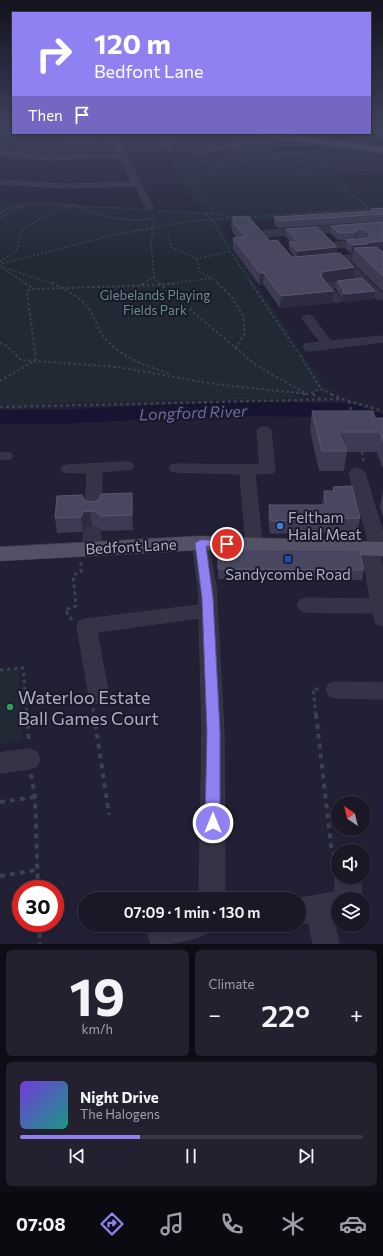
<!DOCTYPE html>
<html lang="en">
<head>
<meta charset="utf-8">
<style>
  body { margin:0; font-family:Commissioner,sans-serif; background:#23212f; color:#f1f3f6; height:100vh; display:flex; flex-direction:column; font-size:15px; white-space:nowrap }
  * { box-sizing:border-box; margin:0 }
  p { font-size:13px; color:#9fa0a7 }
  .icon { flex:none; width:22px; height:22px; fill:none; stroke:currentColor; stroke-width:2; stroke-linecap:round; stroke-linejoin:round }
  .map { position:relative; height:944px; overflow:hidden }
  .drawer { display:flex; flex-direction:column; gap:6px; padding:6px; background:#0e0d15; flex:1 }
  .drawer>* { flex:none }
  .guide { position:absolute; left:12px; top:12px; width:359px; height:122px; border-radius:0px; box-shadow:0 2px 6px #0003,0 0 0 1px #383744; background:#9081f3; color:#fff; overflow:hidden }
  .needle { width:26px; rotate:325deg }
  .controls { position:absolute; left:331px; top:796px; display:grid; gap:8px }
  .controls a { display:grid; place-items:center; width:40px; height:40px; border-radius:50%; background:#1a1827; box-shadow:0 2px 6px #0003,0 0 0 1px #383744; font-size:20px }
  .speed { position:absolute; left:12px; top:880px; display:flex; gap:8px; font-size:20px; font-weight:700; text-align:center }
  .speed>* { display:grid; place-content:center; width:52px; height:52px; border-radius:50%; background:#1a1827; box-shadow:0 2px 6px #0003,0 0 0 1px #383744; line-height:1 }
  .speed .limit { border:6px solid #d22; background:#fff; color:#111 }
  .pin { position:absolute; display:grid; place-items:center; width:34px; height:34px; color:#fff; margin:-17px; border:2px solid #fff; border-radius:50%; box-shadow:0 1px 4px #0007 }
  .me { position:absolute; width:44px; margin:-22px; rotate:0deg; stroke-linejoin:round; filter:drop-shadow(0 0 3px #0008) }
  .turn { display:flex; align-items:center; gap:14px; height:84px; padding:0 16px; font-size:18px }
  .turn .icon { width:52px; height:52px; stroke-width:2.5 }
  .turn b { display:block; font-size:28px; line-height:34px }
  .then { display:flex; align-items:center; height:38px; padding:0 16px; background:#0003; gap:8px; font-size:15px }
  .big { font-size:30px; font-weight:600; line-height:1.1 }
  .drawer .widget { flex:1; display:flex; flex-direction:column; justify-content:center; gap:6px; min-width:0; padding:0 14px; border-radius:6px; background:#23212f }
  .drawer .dial { align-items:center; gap:0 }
  .dial b { font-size:52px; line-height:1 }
  .song { display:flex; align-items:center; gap:12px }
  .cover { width:48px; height:48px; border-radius:6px; background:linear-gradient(135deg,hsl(260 70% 55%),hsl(170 70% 35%)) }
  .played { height:4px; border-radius:2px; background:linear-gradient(90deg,#9081f3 35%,#383744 35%) }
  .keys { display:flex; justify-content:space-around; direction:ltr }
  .heat { display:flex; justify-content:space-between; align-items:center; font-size:22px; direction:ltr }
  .drawer .tiles { flex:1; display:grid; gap:6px; grid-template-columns:1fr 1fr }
  .widget:last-child { grid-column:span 2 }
  .trip { position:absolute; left:78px; top:892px; width:228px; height:40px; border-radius:20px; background:#1a1827; box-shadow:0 2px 6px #0003,0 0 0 1px #383744; font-weight:600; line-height:40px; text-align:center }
  .dock { display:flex; height:64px; justify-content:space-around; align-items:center; background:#0a0a10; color:#9fa0a7 }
  .dock .icon { width:28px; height:28px }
  .dock .current { color:#9081f3 }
  .dock b { font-size:18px; color:#f1f3f6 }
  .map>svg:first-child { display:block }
  .green { fill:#212935 }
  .water { fill:#171431 }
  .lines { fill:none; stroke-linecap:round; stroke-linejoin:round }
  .river { fill:#171431; fill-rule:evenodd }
  .minor-casing { stroke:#3e3c4f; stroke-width:1 }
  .major-casing { stroke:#3e3c4f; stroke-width:1 }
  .path-far5 { stroke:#3a424e; stroke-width:1; stroke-dasharray:1.5 1.5; stroke-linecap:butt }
  .path-far4 { stroke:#3a424e; stroke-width:1.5; stroke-dasharray:2 2; stroke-linecap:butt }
  .path-far3 { stroke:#3a424e; stroke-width:2; stroke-dasharray:2.5 2.5; stroke-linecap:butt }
  .path-far2 { stroke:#3a424e; stroke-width:2.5; stroke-dasharray:3 3; stroke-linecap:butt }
  .path-far1 { stroke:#3a424e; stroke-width:3; stroke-dasharray:3.5 3.5; stroke-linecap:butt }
  .path { stroke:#3a424e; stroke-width:4; stroke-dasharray:5 5; stroke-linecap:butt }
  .minor { fill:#353345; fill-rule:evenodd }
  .major { fill:#535165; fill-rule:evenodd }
  .wall { fill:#3d3b53; fill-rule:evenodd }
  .shaded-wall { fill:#2d2b42 }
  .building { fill:#49475f; stroke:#59576f }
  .route { fill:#9081f3; stroke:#5e549e }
  .shop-dot { fill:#3f7fe0; stroke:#1a1929; stroke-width:1.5 }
  .transit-dot { fill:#1a4fb4; stroke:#1a1929; stroke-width:1.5 }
  .leisure-dot { fill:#2e9e5b; stroke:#1a1929; stroke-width:1.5 }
  .labels { text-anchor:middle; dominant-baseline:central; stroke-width:4; stroke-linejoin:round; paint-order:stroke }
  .far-park-label { font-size:13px; fill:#669186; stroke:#1a1929 }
  .poi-label { font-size:15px; fill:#b0adc2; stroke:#1a1929; text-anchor:start }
  .street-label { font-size:15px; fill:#b0adc2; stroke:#1a1929 }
  .water-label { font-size:16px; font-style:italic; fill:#6c66a0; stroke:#1a1929 }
  .near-poi-label { font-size:18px; fill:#b0adc2; stroke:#1a1929; text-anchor:start }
</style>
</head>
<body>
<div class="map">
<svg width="383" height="944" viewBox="0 0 383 944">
  <rect width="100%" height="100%" fill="#222034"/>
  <path class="green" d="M 260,135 L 357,148 L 383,165 L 383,169 L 332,172 L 354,189 L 383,187 L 383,213 L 335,217 L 324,220 L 312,218 L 254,222 L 242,220 L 243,219 L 231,219 L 221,226 L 227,238 L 241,247 L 233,248 L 325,387 L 337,391 L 289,393 L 299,398 L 55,403 L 9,410 L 8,404 L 0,404 L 0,200 L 24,203 L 198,210 L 200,209 L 200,204 L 192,202 L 190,199 L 194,197 L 186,193 L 190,189 L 182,187 L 181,181 L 184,179 L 176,175 L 169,165 L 179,163 L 179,162 L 238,157 L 230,149 L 232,149 L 230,147 L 249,142 Z
    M 19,669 L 21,741 L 0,744 L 0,672 Z"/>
  <path class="water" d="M 283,146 L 319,146 L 324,149 L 273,151 L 271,149 Z"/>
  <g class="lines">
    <path class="river" d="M 223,402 L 350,403 L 383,415 L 383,430 L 347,417 L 223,416 L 58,424 L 0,424 L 0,410 L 58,410 Z"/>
    <g class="minor-casing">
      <path id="minor" d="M 52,133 L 114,133 L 153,207 L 152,209 L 146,209 L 135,186 L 65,188 L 0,184 L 0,180 L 65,184 L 132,182 L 120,158 L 46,160 L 0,155 L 0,151 L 46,155 L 118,154 L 109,135 C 96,136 61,140 52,133 Z
        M 170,133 L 177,133 L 170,140 L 169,144 L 173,149 L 170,151 L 168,150 L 163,144 L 164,139 Z
        M 252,133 L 260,133 L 236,148 L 196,153 L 193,151 L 196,149 L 232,145 Z
        M 383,133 L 383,137 L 355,138 L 352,136 L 355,134 Z
        M 383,222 L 383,228 L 262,237 L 258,234 L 262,231 Z
        M 361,237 L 364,238 L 368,243 L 366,245 L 335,248 L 330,245 L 335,242 L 357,241 L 358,238 Z
        M 383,252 L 383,258 L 349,261 L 383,294 L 383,299 L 376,299 L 360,283 L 333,288 L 342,300 L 337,303 L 333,302 L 321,286 L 326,283 L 356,279 L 339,262 L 326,263 L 321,260 L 323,258 Z
        M 308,315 L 312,316 L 331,341 L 383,336 L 383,342 L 309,351 L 305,350 L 303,347 L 305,344 L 320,342 L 302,318 Z
        M 264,427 L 269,428 L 271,431 L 275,470 L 273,473 L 255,474 L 262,544 L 260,548 L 254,550 L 248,548 L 246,544 L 240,474 L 176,472 L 171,471 L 169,468 L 171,465 L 176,464 L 260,465 L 257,431 L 259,428 Z
        M 0,452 L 11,453 L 13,456 L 11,459 L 0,460 Z
        M 127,462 L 132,463 L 134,466 L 132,469 L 102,472 L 101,510 L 99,514 L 93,515 L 87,514 L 85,510 L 87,473 L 63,472 L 61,469 L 63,466 L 68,465 Z
        M 357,468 L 362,470 L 365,473 L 383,533 L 383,553 L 380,553 L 383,571 L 383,626 L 376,624 L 373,613 L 306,612 L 300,610 L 297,605 L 300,600 L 306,598 L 370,599 L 362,548 L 364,544 L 369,543 L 349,473 L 352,470 Z
        M 92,527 L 98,528 C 102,534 102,546 98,552 L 92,554 L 86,552 C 82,546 82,534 86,528 Z
        M 200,537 L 206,539 L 208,543 L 216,587 L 224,732 L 225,899 L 199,899 L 202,732 L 199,618 L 97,632 L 109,696 L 106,702 L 99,704 L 92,702 L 89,696 L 77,626 L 79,621 L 86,619 L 199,605 L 198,587 L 192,543 L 194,539 Z
        M 336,682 L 383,683 L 383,699 L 336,698 L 329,696 L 326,690 L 329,684 Z
        M 29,749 L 37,752 L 40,759 L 37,766 L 29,769 L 0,773 L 0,753 Z
        M 338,871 L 338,877 L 361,877 L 361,899 L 338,899 L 338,918 L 334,919 L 339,944 L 313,944 L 309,923 L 299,924 L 299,899 L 296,899 L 335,892 L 335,877 Z
        M 153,925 L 210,925 L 206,934 C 187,942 172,944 151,944 L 148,935 Z"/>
    </g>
    <g class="major-casing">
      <path id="major" d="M 250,133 L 273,133 L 383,147 L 383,153 L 254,135 Z
        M 200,536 L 383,542 L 383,556 L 200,550 L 0,561 L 0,547 Z"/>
    </g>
    <path class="path-far5" d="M 240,154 L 252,156 L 279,155
      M 265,154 L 303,152
      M 273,158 C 303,166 332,168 362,166 L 364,162 L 381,161
      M 192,163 L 243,160
      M 244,163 L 286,171 L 328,173 L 355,197
      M 238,164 L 284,154 L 318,152
      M 328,173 L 383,169
      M 146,182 L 191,180 L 186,163 L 220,167
      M 201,197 L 191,180 L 220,168 L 236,165 L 245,160 L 261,143"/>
    <path class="path-far4" d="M 201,196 L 214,214 L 233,217
      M 354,196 L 369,209
      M 77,206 L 140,209
      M 158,211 L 213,214
      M 0,212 L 22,205
      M 206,214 L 212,220 L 230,251 L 252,284
      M 246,217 L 373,209
      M 0,218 L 28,203 L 72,205
      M 169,235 L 171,247 L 197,259 L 230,251
      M 197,259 L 200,272 L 211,278
      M 0,262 L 16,251 L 23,230 L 41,218 L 73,205 C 99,216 126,223 154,218 L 153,228 L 113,235 L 0,264
      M 0,266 L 54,284
      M 2,268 L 26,284
      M 143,284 L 154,277
      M 160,284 L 154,277 L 151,242 L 153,228 L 192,221 L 234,218
      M 169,284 L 212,278 L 218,284"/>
    <path class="path-far3" d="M 25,283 L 34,289
      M 52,283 C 65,289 84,299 91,312 C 97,323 99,333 108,342 C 125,359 149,367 171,374
      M 159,283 L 257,366 L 305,393
      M 217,283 L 231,296 L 243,316 L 245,333 L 235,348
      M 251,283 L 297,351
      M 141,285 L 144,283
      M 0,343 L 6,345 L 21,360 L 117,367 L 214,384 L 307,394 L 321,389
      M 300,355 L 321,389 L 333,395
      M 36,360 L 27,291 L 34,289 L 161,285 L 177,283
      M 0,381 L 36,360
      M 312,393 L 314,395"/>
    <path class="path-far2" d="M 303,394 L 308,394
      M 313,394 L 321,400
      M 331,394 L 342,399 L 383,411
      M 349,401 L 352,414
      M 0,407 L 342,399
      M 362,452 L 364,463"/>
    <path class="path-far1" d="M 72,620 L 65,610 L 76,606 L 73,575 L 81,572 L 81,562
      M 0,670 L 23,668 L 27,715
      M 93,708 L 94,715
      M 316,715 L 313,689 L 321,689"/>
    <path class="path" d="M 27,714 L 29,743
      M 94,714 L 109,815
      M 316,714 L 332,853 L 338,856
      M 31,774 L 35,797 L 38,889
      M 0,802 L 35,797
      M 0,876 L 37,870
      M 39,923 L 40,944"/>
    <use href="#minor" class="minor"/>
    <use href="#major" class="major"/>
  </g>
  <path class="wall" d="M 383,208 L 383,221 L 278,228 L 274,225 L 274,217 L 371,211 L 371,209 Z
    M 232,217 L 291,256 L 295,257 L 289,250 L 289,242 L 291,242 L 286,237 L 286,229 L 337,247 L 337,253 L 354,267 L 353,278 L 326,282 L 332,303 L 280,308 L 263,284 L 259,285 L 233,249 L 233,238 L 237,238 L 232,231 L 232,228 L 231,227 Z
    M 383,222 L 380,249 L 383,252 L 383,292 L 352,262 L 353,253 L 351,253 L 345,248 L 346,240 L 353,240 L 338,240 L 330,233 L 331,226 ZM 357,237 L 363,237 L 365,238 L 355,239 Z
    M 337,281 L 374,299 L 342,302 L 342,298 L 336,289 Z
    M 312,411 L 375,418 L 383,418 L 383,467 L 382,467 L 377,452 L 347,452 L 344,471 L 319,471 L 310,430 Z
    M 333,487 L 360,518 L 358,532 L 270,534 L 268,518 L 269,505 L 322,505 L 324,491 L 333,491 Z
    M 383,490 L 383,517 L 380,507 Z
    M 99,500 L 133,508 L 133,530 L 101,531 L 98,527 L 92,526 L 85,527 L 83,532 L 57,533 L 55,518 L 85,501 L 92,502 Z
    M 218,549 L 364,570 L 362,580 L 218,579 Z"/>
  <path class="shaded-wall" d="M 357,229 L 357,237 L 355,240 L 356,232 Z
    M 383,241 L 383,249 L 366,251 L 354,248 L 353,253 L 351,253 L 352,245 L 366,243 Z
    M 337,247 L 337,255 L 297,258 L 297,251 Z
    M 354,267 L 353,278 L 321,283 L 321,276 L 322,272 Z
    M 260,273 L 264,273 L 263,284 L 259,285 Z
    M 333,291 L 332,303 L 280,308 L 281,296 Z
    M 375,291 L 374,299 L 342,302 L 343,294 Z
    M 132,493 L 133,508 L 133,530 L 132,515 Z
    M 90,511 L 92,526 L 85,527 L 83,532 L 81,517 L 83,512 Z"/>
  <path class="building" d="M 383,208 L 383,214 L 278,221 L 274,217 L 373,211 L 371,209 Z
    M 248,216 L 270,241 L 277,240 L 291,256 L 295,257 L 340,253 L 354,267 L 322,272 L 321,276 L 333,291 L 281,296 L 264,273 L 260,273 L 233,238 L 245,237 L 233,221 L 235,221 L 232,217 Z
    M 383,222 L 383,241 L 366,243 L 367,244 L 352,245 L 346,240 L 368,238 L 371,235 L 364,229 L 357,229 L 356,232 L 338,233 L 331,226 Z
    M 317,227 L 337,247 L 297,251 L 289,242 L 298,242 L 286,229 Z
    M 376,247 L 383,252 L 383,276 L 354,248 Z
    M 362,278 L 375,291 L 343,294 L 344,291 L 337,281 Z
    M 312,411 L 373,411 L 375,418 L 383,418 L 383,441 L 380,432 L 338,432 L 347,451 L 322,451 Z
    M 352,486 L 360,518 L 271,521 L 269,505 L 326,505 L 324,491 L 334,491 L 333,487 Z
    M 132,493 L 132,515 L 100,516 L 97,512 L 90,511 L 83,512 L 81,517 L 55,518 L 57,496 L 82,495 L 85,501 L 92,502 L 99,500 L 101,494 Z
    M 218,549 L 360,550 L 364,570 L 218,569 Z"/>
  <linearGradient id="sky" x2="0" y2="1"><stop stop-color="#13121d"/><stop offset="0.49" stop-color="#3e425c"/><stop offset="1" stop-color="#3e425c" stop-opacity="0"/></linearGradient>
  <rect width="383" height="261" fill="url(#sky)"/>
  <path class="route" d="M 200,540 L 227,540 L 232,544 L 227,547 L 206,546 L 213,598 L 220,732 L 220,823 L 218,828 L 213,830 L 208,828 L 205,823 L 207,732 L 202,598 L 195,543 Z"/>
  <circle class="shop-dot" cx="280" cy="526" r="4"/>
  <rect class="transit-dot" x="284" y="555" width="8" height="8" rx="2"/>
  <circle class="leisure-dot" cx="10" cy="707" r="4"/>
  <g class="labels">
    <g class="far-park-label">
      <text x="155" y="295">Glebelands Playing<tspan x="155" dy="15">Fields Park</tspan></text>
    </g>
    <g class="poi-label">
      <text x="288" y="517">Feltham<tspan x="288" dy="17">Halal Meat</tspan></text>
      <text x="288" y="574" text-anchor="middle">Sandycombe Road</text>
    </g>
    <g class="street-label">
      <text transform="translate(131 546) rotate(-3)">Bedfont Lane</text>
    </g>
    <g class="water-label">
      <text transform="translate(193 412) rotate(-2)">Longford River</text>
    </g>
    <g class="near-poi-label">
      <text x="18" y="697">Waterloo Estate<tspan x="18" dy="21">Ball Games Court</tspan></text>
    </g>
  </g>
</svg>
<div class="controls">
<a><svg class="needle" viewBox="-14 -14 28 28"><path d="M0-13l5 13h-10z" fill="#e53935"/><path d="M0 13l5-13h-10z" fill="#9fa0a7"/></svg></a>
<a><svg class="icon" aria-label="sound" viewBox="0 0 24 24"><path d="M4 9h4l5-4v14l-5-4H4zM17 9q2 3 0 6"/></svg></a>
<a><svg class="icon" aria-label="layers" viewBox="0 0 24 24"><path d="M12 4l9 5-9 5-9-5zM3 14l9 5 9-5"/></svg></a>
</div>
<div class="speed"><div class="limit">30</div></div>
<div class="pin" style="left:227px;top:544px;background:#d93025"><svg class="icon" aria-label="arrive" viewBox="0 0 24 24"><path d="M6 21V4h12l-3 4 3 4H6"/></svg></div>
<svg class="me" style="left:213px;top:823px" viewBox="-20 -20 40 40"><circle r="17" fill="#9081f3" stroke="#fff" stroke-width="3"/><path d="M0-11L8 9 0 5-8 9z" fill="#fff"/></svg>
<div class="trip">07:09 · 1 min · 130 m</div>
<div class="guide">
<div class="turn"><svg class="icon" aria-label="right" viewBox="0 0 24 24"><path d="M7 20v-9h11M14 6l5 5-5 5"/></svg><div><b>120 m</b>Bedfont Lane</div></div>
<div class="then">Then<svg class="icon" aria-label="arrive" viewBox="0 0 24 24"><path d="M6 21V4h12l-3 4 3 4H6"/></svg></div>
</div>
</div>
<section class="drawer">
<div class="tiles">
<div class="widget dial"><b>19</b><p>km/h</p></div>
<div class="widget"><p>Climate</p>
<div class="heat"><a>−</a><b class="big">22°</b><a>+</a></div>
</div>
<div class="widget">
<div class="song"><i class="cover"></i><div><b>Night Drive</b><p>The Halogens</p></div></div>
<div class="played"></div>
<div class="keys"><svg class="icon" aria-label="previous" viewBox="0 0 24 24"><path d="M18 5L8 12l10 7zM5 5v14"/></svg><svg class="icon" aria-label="pause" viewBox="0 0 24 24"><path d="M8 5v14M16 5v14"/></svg><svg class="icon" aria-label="next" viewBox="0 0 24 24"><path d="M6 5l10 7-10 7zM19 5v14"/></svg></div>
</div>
</div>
</section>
<nav class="dock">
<b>07:08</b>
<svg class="icon current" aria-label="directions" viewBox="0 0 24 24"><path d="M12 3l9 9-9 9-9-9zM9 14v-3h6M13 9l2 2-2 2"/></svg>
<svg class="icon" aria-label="music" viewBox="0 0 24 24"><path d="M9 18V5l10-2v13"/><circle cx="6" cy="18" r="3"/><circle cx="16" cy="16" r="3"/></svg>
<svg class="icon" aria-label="phone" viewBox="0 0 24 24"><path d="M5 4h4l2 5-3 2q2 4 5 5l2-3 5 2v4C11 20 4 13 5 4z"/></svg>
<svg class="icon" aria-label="climate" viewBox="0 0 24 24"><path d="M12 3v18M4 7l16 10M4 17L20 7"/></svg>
<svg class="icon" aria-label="car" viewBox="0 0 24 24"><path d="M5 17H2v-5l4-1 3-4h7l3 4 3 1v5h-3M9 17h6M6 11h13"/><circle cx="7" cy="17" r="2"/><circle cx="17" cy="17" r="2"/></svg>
</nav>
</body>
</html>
